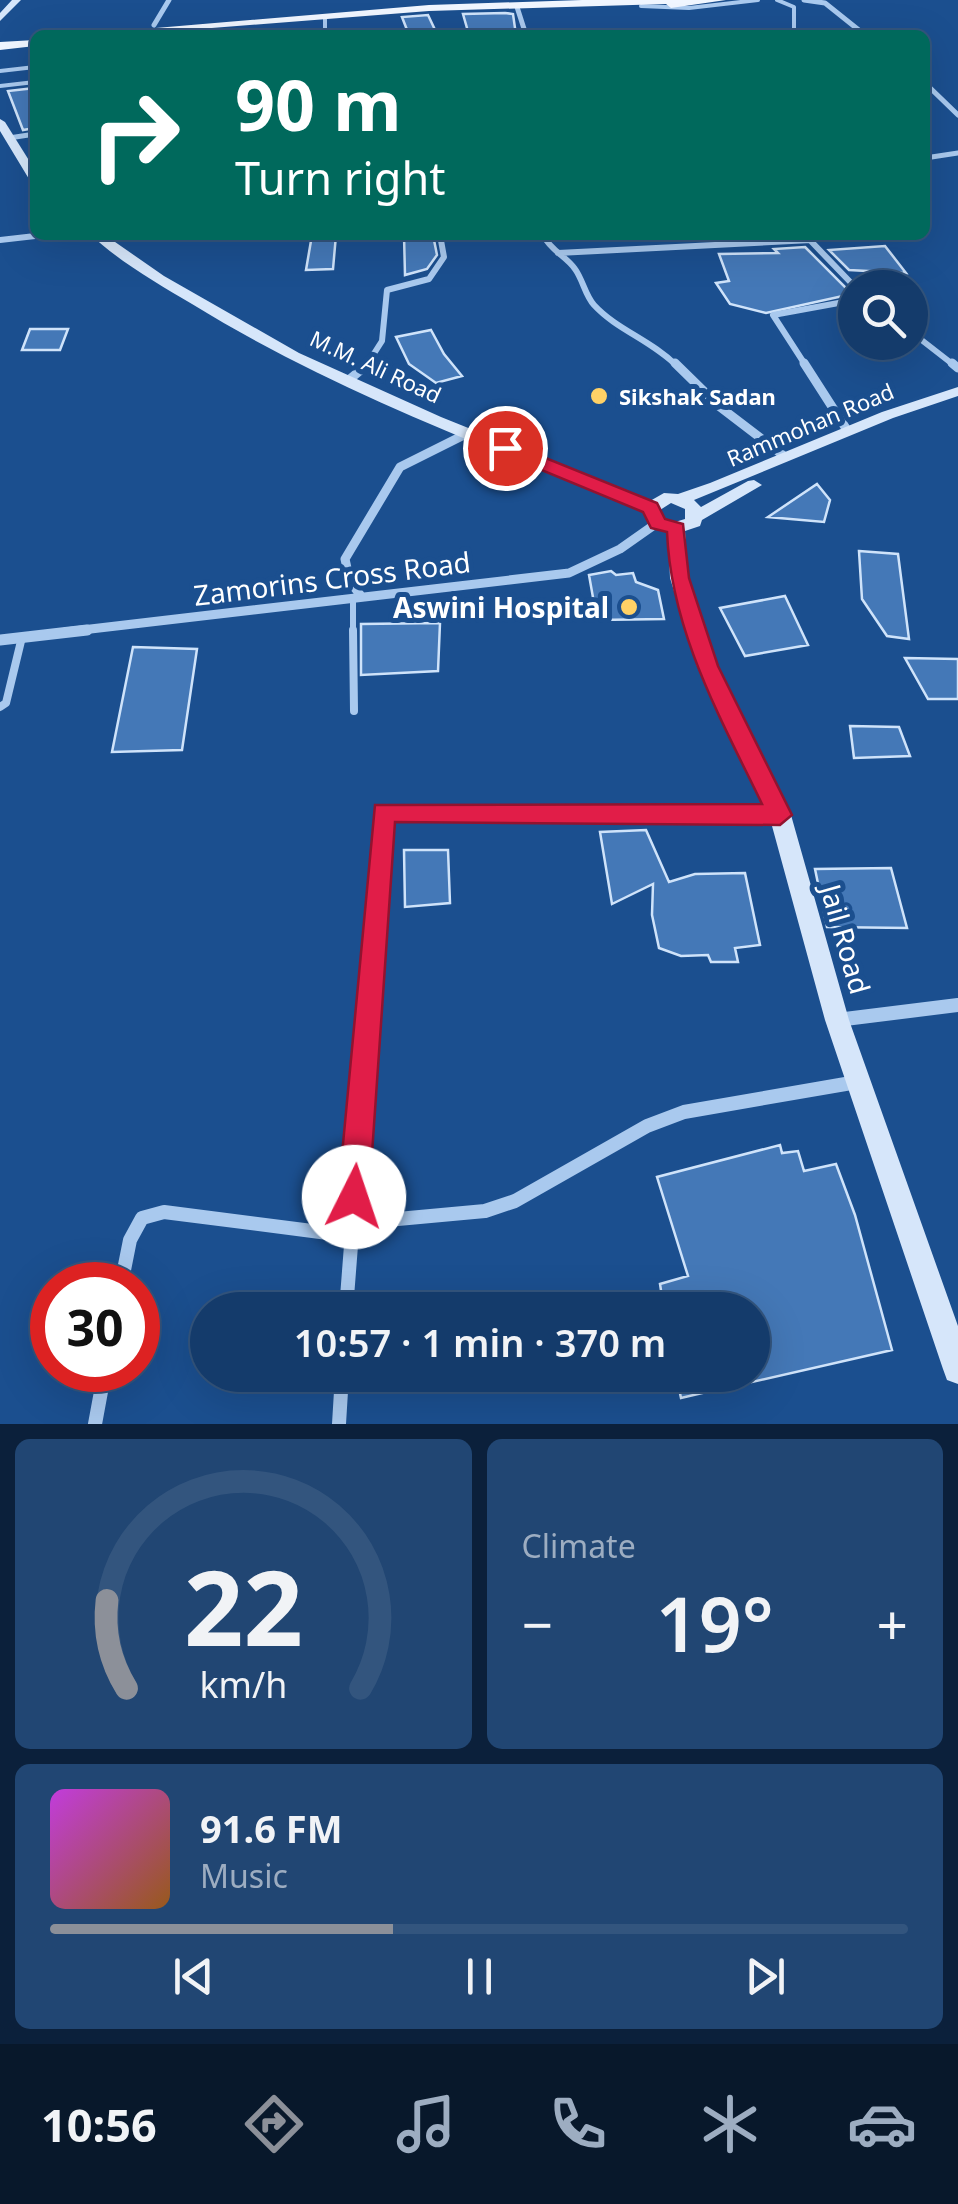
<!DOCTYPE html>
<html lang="en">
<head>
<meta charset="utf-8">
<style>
  body { margin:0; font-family:"Noto Sans",sans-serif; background:#214673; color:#f1f3f6; height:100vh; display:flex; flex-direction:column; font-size:38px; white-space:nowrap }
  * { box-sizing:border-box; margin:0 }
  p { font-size:32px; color:#9dadc1 }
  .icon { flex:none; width:55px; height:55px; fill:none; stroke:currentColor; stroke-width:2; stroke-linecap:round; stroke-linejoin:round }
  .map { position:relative; height:1424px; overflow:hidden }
  .drawer { display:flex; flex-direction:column; gap:15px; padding:15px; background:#0b203b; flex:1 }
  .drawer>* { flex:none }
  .banner { position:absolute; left:30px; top:30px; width:900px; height:210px; border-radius:15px; box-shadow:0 10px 40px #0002,0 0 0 2px #33557e; background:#00695c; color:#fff; overflow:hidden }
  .tools { position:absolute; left:838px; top:270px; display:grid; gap:20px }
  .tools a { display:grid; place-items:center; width:90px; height:90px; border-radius:50%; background:#143b6b; box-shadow:0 10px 40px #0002,0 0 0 2px #33557e; font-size:50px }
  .speed { position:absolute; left:30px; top:1262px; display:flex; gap:20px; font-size:50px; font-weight:700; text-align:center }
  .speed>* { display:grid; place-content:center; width:130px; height:130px; border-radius:50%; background:#143b6b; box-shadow:0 10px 40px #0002,0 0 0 2px #33557e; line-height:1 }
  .speed .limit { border:15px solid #d22; background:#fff; color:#111 }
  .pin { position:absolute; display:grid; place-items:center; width:85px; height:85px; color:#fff; margin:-42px; border:5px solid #fff; border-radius:50%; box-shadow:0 2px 10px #0007 }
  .me { position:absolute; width:110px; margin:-55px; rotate:4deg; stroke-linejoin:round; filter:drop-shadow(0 0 8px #0008) }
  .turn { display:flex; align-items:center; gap:35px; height:210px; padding:0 40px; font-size:45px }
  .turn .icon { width:130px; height:130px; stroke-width:2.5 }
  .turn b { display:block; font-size:70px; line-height:85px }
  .big { font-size:75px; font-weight:600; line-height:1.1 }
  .drawer .tile { flex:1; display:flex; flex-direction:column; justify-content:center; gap:15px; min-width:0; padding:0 35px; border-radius:15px; background:#214673 }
  .drawer .dial { align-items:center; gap:0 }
  .dial svg { height:260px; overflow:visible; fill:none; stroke:#33557e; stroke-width:7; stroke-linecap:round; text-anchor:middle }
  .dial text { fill:#f1f3f6; stroke:none }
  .song { display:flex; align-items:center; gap:30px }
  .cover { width:120px; height:120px; border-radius:15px; background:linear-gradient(135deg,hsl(290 70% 55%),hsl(30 70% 35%)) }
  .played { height:10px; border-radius:5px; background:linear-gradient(90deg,#8c9099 40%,#33557e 40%) }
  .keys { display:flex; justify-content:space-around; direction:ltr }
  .heat { display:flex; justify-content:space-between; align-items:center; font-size:55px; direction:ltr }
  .drawer .tiles { flex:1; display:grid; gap:15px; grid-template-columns:1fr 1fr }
  .tile:last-child { grid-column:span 2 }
  .trip { position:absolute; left:190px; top:1292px; width:580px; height:100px; border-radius:50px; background:#143b6b; box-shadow:0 10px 40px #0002,0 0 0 2px #33557e; font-weight:600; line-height:100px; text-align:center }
  .menu { display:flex; height:160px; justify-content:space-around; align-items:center; background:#08182b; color:#9dadc1 }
  .menu .icon { width:70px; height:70px }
  .menu .active { color:#8c9099 }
  .menu b { font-size:45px; color:#f1f3f6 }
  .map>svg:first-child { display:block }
  .building { fill:#4478b7; stroke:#cfe3fa; stroke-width:2.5 }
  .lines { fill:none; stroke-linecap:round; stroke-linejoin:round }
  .lane-far2 { stroke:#a9c9ee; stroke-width:4 }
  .lane-far1 { stroke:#a9c9ee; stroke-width:6 }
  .lane { stroke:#a9c9ee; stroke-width:8 }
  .street-far4 { stroke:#a9c9ee; stroke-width:5 }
  .street-far3 { stroke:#a9c9ee; stroke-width:6 }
  .street-far2 { stroke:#a9c9ee; stroke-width:9 }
  .street-far1 { stroke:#a9c9ee; stroke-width:11 }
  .street { stroke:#a9c9ee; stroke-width:14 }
  .secondary { fill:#d6e6fa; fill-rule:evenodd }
  .primary { fill:#f0f6ff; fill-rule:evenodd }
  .route { fill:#e11d48; stroke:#92132f; stroke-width:2.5 }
  .poi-dot { fill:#ffd166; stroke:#1b4f8f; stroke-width:4 }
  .labels { text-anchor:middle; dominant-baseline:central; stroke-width:10; stroke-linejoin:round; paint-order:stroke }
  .far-street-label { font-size:22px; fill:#fff; stroke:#1b4f8f }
  .far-poi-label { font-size:22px; font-weight:bold; fill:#fff; stroke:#1b4f8f; text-anchor:start }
  .street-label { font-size:28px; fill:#fff; stroke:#1b4f8f }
  .poi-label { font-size:28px; font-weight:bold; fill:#fff; stroke:#1b4f8f; text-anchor:end }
</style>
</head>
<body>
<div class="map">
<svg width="958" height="1424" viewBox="0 0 958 1424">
  <rect width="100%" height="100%" fill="#1b4f8f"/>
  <path class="building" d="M 505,13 L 513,14 L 516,35 L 469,35 L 463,14 Z
    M 428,15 L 437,34 L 409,35 L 402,17 Z
    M 35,88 L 35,128 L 23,130 L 8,91 Z
    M 312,235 L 336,235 L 333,269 L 306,270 Z
    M 404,235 L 433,235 L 437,255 L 427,269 L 405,275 Z
    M 885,246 L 906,273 L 849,270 L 829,250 Z
    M 805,247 L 852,294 L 766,313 L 730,304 L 716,283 L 729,281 L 719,254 L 778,253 L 774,249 Z
    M 30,329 L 68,329 L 60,350 L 22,350 Z
    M 431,330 L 444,354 L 462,376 L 436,383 L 409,364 L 396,337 Z
    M 817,484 L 830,500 L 824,522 L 768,517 Z
    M 859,551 L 898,554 L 909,639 L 887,636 L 862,599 Z
    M 611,571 L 616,575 L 633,573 L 636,582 L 658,590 L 664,619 L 597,620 L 589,575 Z
    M 785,596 L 808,645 L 745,656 L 720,608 Z
    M 440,623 L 438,671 L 361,675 L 361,624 Z
    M 133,647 L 197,649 L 182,750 L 112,752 Z
    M 905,658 L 958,659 L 958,699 L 928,699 Z
    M 850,726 L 899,727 L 910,756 L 854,758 Z
    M 646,830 L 669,882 L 695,874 L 745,873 L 760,945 L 735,948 L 738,962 L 711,962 L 708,955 L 681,956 L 659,948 L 652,915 L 653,884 L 612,904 L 600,832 Z
    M 404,850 L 448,850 L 450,903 L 405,907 Z
    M 891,868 L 907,928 L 827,927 L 815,869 Z
    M 780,1145 L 782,1153 L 798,1151 L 804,1171 L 836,1164 L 855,1215 L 892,1350 L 752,1382 L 752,1310 L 664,1310 L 660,1284 L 688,1276 L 657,1177 Z
    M 676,1375 L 744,1375 L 745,1383 L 681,1398 Z"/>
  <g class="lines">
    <path class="lane-far2" d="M 777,0 L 794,7 L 794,31
      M 641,6 L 689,8 L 758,0
      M 325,18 L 325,35
      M 0,71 L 35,67
      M 0,86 L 35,82"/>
    <path class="lane-far1" d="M 353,599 L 353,632"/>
    <path class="lane" d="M 353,630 L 354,711
      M 0,707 L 6,703 L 22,637"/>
    <path class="street-far4" d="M 804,0 L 825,3 L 865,35
      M 517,7 L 526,35
      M 154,25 L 169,0
      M 925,83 L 958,115
      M 9,138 L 35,134
      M 925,158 L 958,153"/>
    <path class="street-far3" d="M 543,235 C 551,251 566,256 575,269 C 583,280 585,295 594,305 C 617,330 651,340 677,366
      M 806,236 L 856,288
      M 0,240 L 44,235
      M 558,253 L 811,240
      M 910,331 L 955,366
      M 366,366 L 382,341 L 387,290 L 429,279 L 444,257 L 440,235
      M 806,366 L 773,315 L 855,300"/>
    <path class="street-far2" d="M 675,363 L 720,407 L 784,456
      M 804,363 L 847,430
      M 952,363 L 958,368
      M 350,379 L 369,363
      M 362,597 L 350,582 L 345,559 L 400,467 L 468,433
      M 65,632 L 569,573 L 620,549 L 657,523"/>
    <path class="street-far1" d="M 0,640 L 87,630
      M 371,978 L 384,812 L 779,815"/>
    <path class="street" d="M 837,1020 L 958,1005
      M 121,1285 L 130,1240 L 142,1218 L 164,1212 L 351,1236 L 387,1220 L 485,1211 L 515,1201 L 647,1126 L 684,1112 L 857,1082
      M 346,1310 L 372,975
      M 95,1424 L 105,1370
      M 339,1424 L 342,1375"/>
    <path class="secondary" d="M 12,0 L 21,0 L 0,21 L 0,13 Z
      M 0,119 L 5,122 L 35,170 L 35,182 L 29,179 L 0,131 Z
      M 91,235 L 105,235 L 164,276 L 299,353 L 441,417 L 650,501 L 664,493 L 678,494 L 710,483 L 882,412 L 958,387 L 958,396 L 893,418 L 694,500 L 701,507 L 748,481 L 754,480 L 762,485 L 702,520 L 700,526 L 685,531 L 688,578 L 717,666 L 791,815 L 849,1020 L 958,1326 L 958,1384 L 947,1380 L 943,1369 L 825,1020 L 769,815 L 697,666 L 670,578 L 668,531 L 651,527 L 644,511 C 491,449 333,391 192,304 C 158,284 120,262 91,235 ZM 671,503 L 685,509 L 685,519 L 675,522 L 664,519 L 660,510 Z"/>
    <path class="primary" d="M 582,0 L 726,0 L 671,8 L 666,4 L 429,11 L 123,35 L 73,35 L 429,5 Z
      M 35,40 L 35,46 L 0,50 L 0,42 Z"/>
  </g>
  <path class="route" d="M 498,444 L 511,444 L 657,503 L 665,519 L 683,524 L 689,578 L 718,666 L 792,815 L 780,825 L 395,822 L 369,1197 L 365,1208 L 354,1213 L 342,1208 L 338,1197 L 375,805 L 762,804 C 720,717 671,631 667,532 L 651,528 L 643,512 L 498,452 Z"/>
  <g class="poi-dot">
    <circle cx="599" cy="396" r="10"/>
    <circle cx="629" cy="607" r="10"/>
  </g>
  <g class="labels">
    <g class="far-street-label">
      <text transform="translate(376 366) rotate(25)">M.M. Ali Road</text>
      <text transform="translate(810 424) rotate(-23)">Rammohan Road</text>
    </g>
    <g class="far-poi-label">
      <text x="619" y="396">Sikshak Sadan</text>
    </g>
    <g class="street-label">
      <text transform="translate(332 578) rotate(-7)">Zamorins Cross Road</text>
      <text transform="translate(846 939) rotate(74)">Jail Road</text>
    </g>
    <g class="poi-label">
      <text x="609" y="607">Aswini Hospital</text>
    </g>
  </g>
</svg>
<div class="tools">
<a><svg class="icon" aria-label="search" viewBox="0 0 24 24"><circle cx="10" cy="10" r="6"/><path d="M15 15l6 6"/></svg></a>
</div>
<div class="speed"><div class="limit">30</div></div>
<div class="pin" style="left:505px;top:448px;background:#d93025"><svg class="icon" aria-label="arrive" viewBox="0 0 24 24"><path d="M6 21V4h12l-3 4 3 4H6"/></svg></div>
<svg class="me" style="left:354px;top:1197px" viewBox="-20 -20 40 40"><circle r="19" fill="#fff"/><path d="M0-13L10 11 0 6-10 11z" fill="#e11d48"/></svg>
<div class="trip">10:57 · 1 min · 370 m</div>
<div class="banner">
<div class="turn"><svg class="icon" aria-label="right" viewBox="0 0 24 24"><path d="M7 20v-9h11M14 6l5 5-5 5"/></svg><div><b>90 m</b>Turn right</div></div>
</div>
</div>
<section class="drawer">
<div class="tiles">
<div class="tile dial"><svg viewBox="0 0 100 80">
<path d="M14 69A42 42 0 1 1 86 69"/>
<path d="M14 69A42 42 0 0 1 8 42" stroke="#8c9099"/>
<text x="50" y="56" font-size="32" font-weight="700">22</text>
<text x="50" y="72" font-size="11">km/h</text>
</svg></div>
<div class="tile"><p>Climate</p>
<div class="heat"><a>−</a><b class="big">19°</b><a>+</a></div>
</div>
<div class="tile">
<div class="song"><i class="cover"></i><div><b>91.6 FM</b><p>Music</p></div></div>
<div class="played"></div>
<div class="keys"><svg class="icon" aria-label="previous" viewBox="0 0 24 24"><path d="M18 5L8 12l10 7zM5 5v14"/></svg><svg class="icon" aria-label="pause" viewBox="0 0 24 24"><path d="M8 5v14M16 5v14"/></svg><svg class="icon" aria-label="next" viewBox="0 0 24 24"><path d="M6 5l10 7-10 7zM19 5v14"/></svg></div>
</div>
</div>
</section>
<nav class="menu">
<b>10:56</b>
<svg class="icon active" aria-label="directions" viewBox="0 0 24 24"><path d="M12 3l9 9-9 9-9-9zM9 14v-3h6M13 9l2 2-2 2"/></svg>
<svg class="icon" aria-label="music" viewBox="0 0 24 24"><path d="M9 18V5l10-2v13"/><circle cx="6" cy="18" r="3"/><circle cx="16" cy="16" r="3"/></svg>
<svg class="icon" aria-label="phone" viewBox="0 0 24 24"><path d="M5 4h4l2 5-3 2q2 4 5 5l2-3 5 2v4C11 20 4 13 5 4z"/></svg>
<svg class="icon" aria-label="climate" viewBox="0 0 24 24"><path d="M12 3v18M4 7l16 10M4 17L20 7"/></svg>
<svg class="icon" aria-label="car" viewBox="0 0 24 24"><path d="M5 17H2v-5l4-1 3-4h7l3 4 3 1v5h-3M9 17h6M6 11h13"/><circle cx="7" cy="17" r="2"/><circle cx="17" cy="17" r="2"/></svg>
</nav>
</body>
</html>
